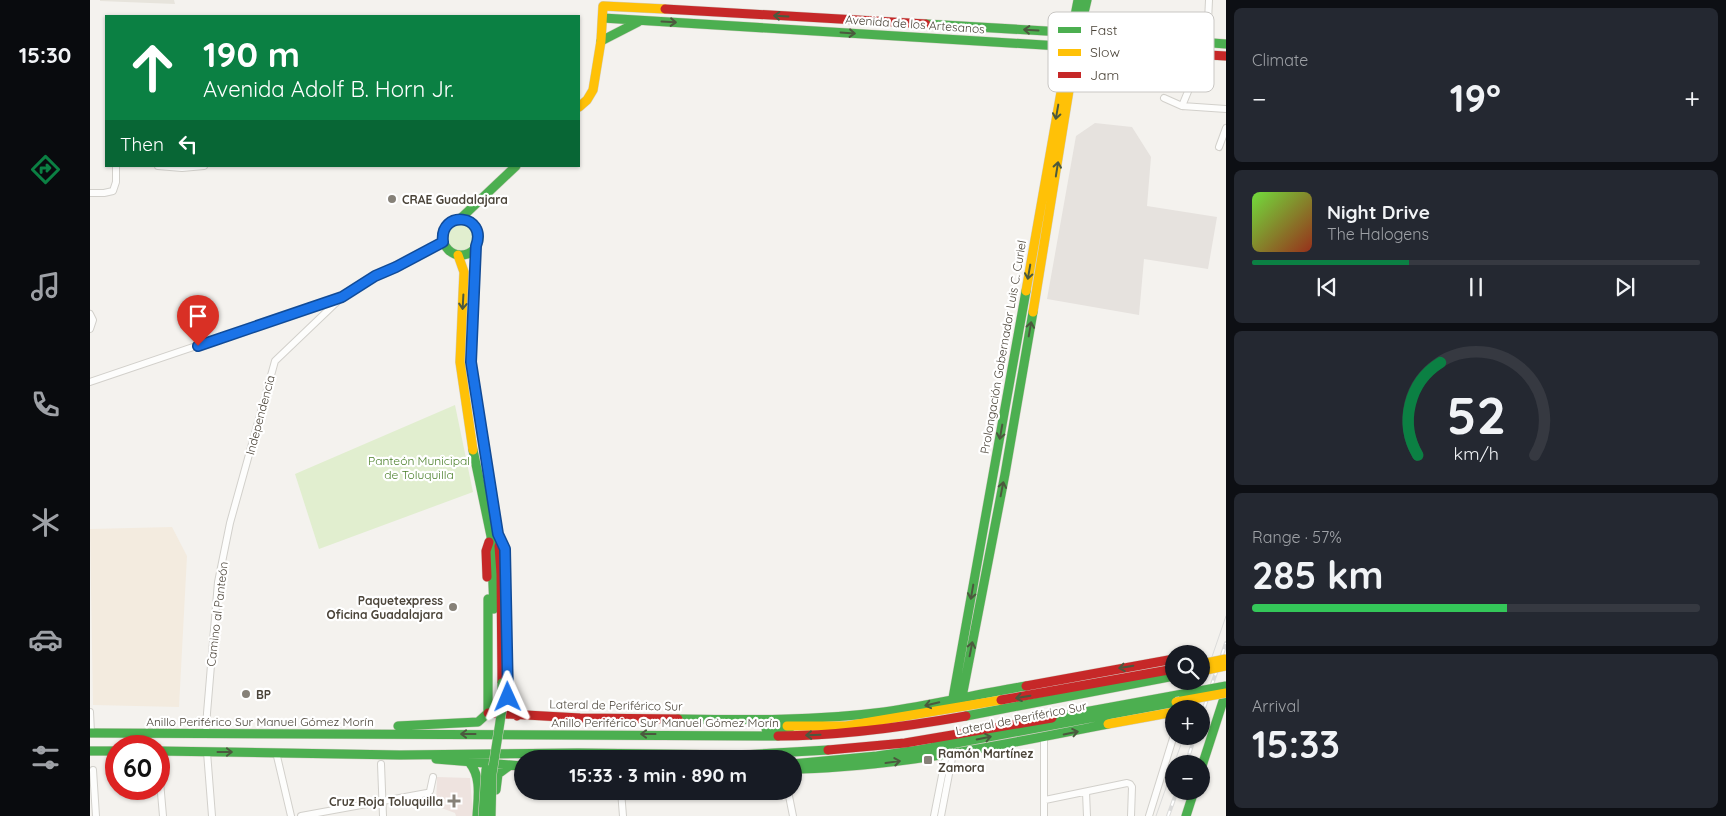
<!DOCTYPE html>
<html lang="en">
<head>
<meta charset="utf-8">
<style>
  body { margin:0; font-family:Quicksand,sans-serif; background:#242831; color:#f1f3f6; height:100vh; display:flex; flex-direction:column; font-size:19px; white-space:nowrap }
  * { box-sizing:border-box; margin:0 }
  p { font-size:16px; color:#9ea1a6 }
  .icon { flex:none; width:28px; height:28px; fill:none; stroke:currentColor; stroke-width:2; stroke-linecap:round; stroke-linejoin:round }
  .map { position:relative; flex:1; overflow:hidden }
  .drawer { display:flex; flex-direction:column; gap:8px; padding:8px; background:#0d0f14; width:500px }
  .drawer>* { flex:none }
  .hud { position:absolute; left:15px; top:15px; width:475px; height:152px; border-radius:0px; box-shadow:0 1px 4px #0004; background:#0b8043; color:#fff; overflow:hidden }
  .tools { position:absolute; left:1075px; top:645px; display:grid; gap:10px }
  .tools a { display:grid; place-items:center; width:45px; height:45px; border-radius:50%; background:#171b24; box-shadow:0 1px 4px #0004; font-size:25px }
  .speed { position:absolute; left:15px; top:735px; display:flex; gap:10px; font-size:25px; font-weight:700; text-align:center }
  .speed>* { display:grid; place-content:center; width:65px; height:65px; border-radius:50%; background:#171b24; box-shadow:0 1px 4px #0004; line-height:1 }
  .speed .limit { border:8px solid #d22; background:#fff; color:#111 }
  .pin { position:absolute; display:grid; place-items:center; width:42px; height:42px; color:#fff; margin:-51px -21px; border-radius:50% 50% 50% 0; rotate:-45deg; box-shadow:0 0 5px #0007 }
  .pin .icon { rotate:45deg }
  .me { position:absolute; width:55px; margin:-28px; rotate:359deg; stroke-linejoin:round; filter:drop-shadow(0 0 4px #0008) }
  .turn { display:flex; align-items:center; gap:18px; height:105px; padding:0 15px; font-size:22px }
  .turn .icon { width:65px; height:65px; stroke-width:2.5 }
  .turn b { display:block; font-size:35px; line-height:42px }
  .then { display:flex; align-items:center; height:48px; padding:0 15px; background:#0003; gap:10px; font-size:19px }
  .big { font-size:38px; font-weight:700; line-height:1.1 }
  .drawer .card { flex:1; display:flex; flex-direction:column; justify-content:center; gap:8px; min-width:0; padding:0 18px; border-radius:8px; background:#242831 }
  .drawer .dial { align-items:center; gap:0 }
  .dial svg { height:130px; overflow:visible; fill:none; stroke:#363941; stroke-width:7; stroke-linecap:round; text-anchor:middle }
  .dial text { fill:#f1f3f6; stroke:none }
  .song { display:flex; align-items:center; gap:15px }
  .cover { width:60px; height:60px; border-radius:8px; background:linear-gradient(135deg,hsl(100 70% 55%),hsl(10 70% 35%)) }
  .played { height:5px; border-radius:2px; background:linear-gradient(90deg,#0b8043 35%,#363941 35%) }
  .keys { display:flex; justify-content:space-around; direction:ltr }
  .heat { display:flex; justify-content:space-between; align-items:center; font-size:28px; direction:ltr }
  .charge { height:8px; border-radius:4px; background:linear-gradient(90deg,#34c759 57%,#363941 0) }
  .trip { position:absolute; left:424px; top:750px; width:288px; height:50px; border-radius:25px; background:#171b24; box-shadow:0 1px 4px #0004; font-weight:700; line-height:50px; text-align:center }
  main { display:flex; flex:1; min-height:0 }
  .tab-bar { display:flex; flex-direction:column; width:90px; justify-content:space-around; align-items:center; background:#090b0e; color:#9ea1a6 }
  .tab-bar .icon { width:35px; height:35px }
  .tab-bar .on { color:#0b8043 }
  .tab-bar b { font-size:22px; color:#f1f3f6 }
  .map>svg:first-child { display:block }
  .residential { fill:#e7e4dc }
  .commercial { fill:#f3ebdf }
  .industrial { fill:#e6e2de }
  .medical { fill:#eee3df }
  .green { fill:#e1eecf }
  .lines { fill:none; stroke-linecap:round; stroke-linejoin:round }
  .street-casing { stroke:#d2d0cb; stroke-width:8 }
  .fast-casing { stroke:#d3cfc5; stroke-width:10 }
  .slow-casing { stroke:#d3cfc5; stroke-width:10 }
  .jam-casing { stroke:#d3cfc5; stroke-width:10 }
  .street { stroke:#fdfdfc; stroke-width:6 }
  .fast { stroke:#4caf50; stroke-width:9 }
  .slow { stroke:#ffc107; stroke-width:9 }
  .jam { stroke:#c62828; stroke-width:9 }
  .tram { stroke:#dbdbda; stroke-width:1 }
  .rail-casing { stroke:#dbdbda; stroke-width:4 }
  .rail { stroke:#fff; stroke-width:2; stroke-dasharray:5.5; stroke-linecap:butt }
  .fast-bridge-casing { stroke:#d3cfc5; stroke-width:10; stroke-linecap:butt }
  .slow-bridge-casing { stroke:#d3cfc5; stroke-width:10; stroke-linecap:butt }
  .fast-bridge { stroke:#4caf50; stroke-width:9 }
  .slow-bridge { stroke:#ffc107; stroke-width:9 }
  .oneway { stroke:#4b593e }
  .route-casing { stroke:#114b97; stroke-width:12 }
  .route { stroke:#1a73e8; stroke-width:9 }
  .poi-dot { fill:#868178; stroke:#fff; stroke-width:2 }
  .labels { text-anchor:middle; dominant-baseline:central; stroke-width:4.5; stroke-linejoin:round; paint-order:stroke }
  .street-label { font-size:12px; fill:#4b4439; stroke:#fff }
  .poi-label { font-size:12px; font-weight:bold; fill:#4b4439; stroke:#fff; text-anchor:start }
  .park-label { font-size:12px; fill:#4a7f2a; stroke:#fff }
  .key { fill:#fff; stroke:#c9c7c4; stroke-width:1 }
  .key-label { font-size:14px; fill:#4b4439 }
</style>
</head>
<body>
<main>
<nav class="tab-bar">
<b>15:30</b>
<svg class="icon on" aria-label="directions" viewBox="0 0 24 24"><path d="M12 3l9 9-9 9-9-9zM9 14v-3h6M13 9l2 2-2 2"/></svg>
<svg class="icon" aria-label="music" viewBox="0 0 24 24"><path d="M9 18V5l10-2v13"/><circle cx="6" cy="18" r="3"/><circle cx="16" cy="16" r="3"/></svg>
<svg class="icon" aria-label="phone" viewBox="0 0 24 24"><path d="M5 4h4l2 5-3 2q2 4 5 5l2-3 5 2v4C11 20 4 13 5 4z"/></svg>
<svg class="icon" aria-label="climate" viewBox="0 0 24 24"><path d="M12 3v18M4 7l16 10M4 17L20 7"/></svg>
<svg class="icon" aria-label="car" viewBox="0 0 24 24"><path d="M5 17H2v-5l4-1 3-4h7l3 4 3 1v5h-3M9 17h6M6 11h13"/><circle cx="7" cy="17" r="2"/><circle cx="17" cy="17" r="2"/></svg>
<svg class="icon" aria-label="filters" viewBox="0 0 24 24"><path d="M4 7h16M4 17h16"/><circle cx="9" cy="7" r="2"/><circle cx="15" cy="17" r="2"/></svg>
</nav>
<div class="map">
<svg width="1136" height="816" viewBox="0 0 1136 816">
  <rect width="100%" height="100%" fill="#f4f2ee"/>
  <path class="residential" d="M 84,0 L 85,4 L 10,1 L 10,0 Z"/>
  <path class="commercial" d="M 82,527 L 97,556 L 89,707 L 3,705 L 0,529 Z"/>
  <path class="industrial" d="M 1005,123 L 1042,127 L 1061,157 L 1057,206 L 1127,217 L 1118,269 L 1054,259 L 1049,315 L 957,299 L 986,136 Z"/>
  <path class="medical" d="M 347,777 L 380,778 L 383,816 L 366,816 L 365,813 L 346,806 Z"/>
  <path class="green" d="M358 238a13 13 0 1 1 26 0a13 13 0 1 1-26 0Z
    M 365,405 L 383,492 L 229,549 L 205,474 Z"/>
  <g class="lines">
    <g class="street-casing">
      <path id="street" d="M 1117,43 L 1119,0
        M 1074,98 L 1092,106 L 1136,109
        M 1092,106 L 1113,55
        M 1129,147 L 1136,128
        M 68,166 L 92,168 L 114,166
        M 0,193 L 14,193 L 23,191 L 26,182 L 26,166
        M 0,314 L 3,320 L 0,329
        M 0,382 L 248,298
        M 0,712 L 1,733
        M 116,733 L 117,713 L 128,582 L 140,523 L 185,361 L 252,297 L 285,276 L 306,267 L 353,242
        M 117,752 L 122,816
        M 186,752 L 201,816
        M 291,764 L 293,816
        M 3,770 L 6,816
        M 69,770 L 73,816
        M 531,791 L 533,816
        M 698,791 L 703,816
        M 996,792 L 997,816
        M 955,800 L 1037,783 L 1040,784 L 1042,787 L 1041,816
        M 211,816 L 337,793 L 340,791 L 343,777
        M 844,816 L 856,755
        M 851,816 L 863,753
        M 954,816 L 954,738
        M 1059,816 L 1084,735"/>
    </g>
    <g class="fast-casing">
      <path id="fast" d="M 513,18 L 986,47 L 997,0
        M 836,24 L 990,33
        M 990,33 L 1136,44
        M 511,41 L 548,22
        M 979,47 L 988,0
        M 370,219 L 426,166
        M353 237a18 18 0 1 1 36 0a18 18 0 1 1-36 0Z
        M 386,246 L 381,362 L 409,546
        M 383,450 L 401,536 L 404,609
        M 398,599 L 398,713
        M 872,697 L 915,474 L 943,312
        M 863,698 L 936,291
        M 876,716 L 1084,676
        M 962,718 L 1093,694
        M 588,719 C 657,720 725,721 794,712 C 841,705 888,694 936,686
        M 308,726 L 388,722 L 398,713
        M 676,729 L 701,727
        M 0,733 L 688,736
        M 847,743 L 869,742
        M 0,751 L 26,751
        M 69,751 L 310,755 L 488,753 L 652,755 L 738,750
        M 346,759 L 432,766
        M 379,762 C 392,777 388,798 387,816
        M 702,764 L 787,756 L 829,750 L 1086,702
        M 710,769 C 814,766 916,744 1018,724
        M 1111,769 L 1136,692
        M 406,790 L 408,774 L 419,766
        M 1096,816 L 1104,791"/>
    </g>
    <g class="slow-casing">
      <path id="slow" d="M 489,107 L 497,100 L 503,90 L 511,41 L 513,6 L 575,9
        M 368,255 L 374,272 L 370,362 L 383,450
        M 936,291 L 979,47
        M 943,312 L 986,47 L 1015,49
        M 1090,709 L 1102,681
        M 1018,724 L 1084,712
        M 697,726 L 756,726 L 911,700"/>
    </g>
    <g class="jam-casing">
      <path id="jam" d="M 575,9 L 836,24
        M 1015,49 L 1136,56
        M 409,546 L 411,574 L 412,683
        M 397,577 L 396,551 L 399,542
        M 417,676 L 419,703 L 427,716
        M 936,686 L 1084,659
        M 911,700 L 1084,669
        M 398,713 L 490,718 L 588,719
        M 688,736 C 751,736 814,727 876,716
        M 738,750 L 815,743 L 962,718"/>
    </g>
    <use href="#street" class="street"/>
    <use href="#fast" class="fast"/>
    <use href="#slow" class="slow"/>
    <use href="#jam" class="jam"/>
    <path class="tram" d="M 1104,709 L 1136,616
      M 1084,764 L 1094,736
      M 1066,816 L 1084,765"/>
    <g class="rail-casing">
      <path id="rail" d="M 1111,717 L 1136,643
        M 1096,764 L 1105,736
        M 1078,816 L 1087,791"/>
    </g>
    <use href="#rail" class="rail"/>
    <g class="fast-bridge-casing">
      <path id="fast-bridge" d="M 1093,694 L 1136,686
        M 393,816 L 396,769
        M 401,816 L 402,774 L 412,709 L 412,683"/>
    </g>
    <g class="slow-bridge-casing">
      <path id="slow-bridge" d="M 1111,664 L 1136,659
        M 1111,671 L 1136,666
        M 1086,702 L 1136,693"/>
    </g>
    <use href="#fast-bridge" class="fast-bridge"/>
    <use href="#slow-bridge" class="slow-bridge"/>
  </g>
  <defs><path id="oneway-shaft" d="M-6 0H5M1.5-3L5.5 0L1.5 3" fill="none" stroke-width="1.6" stroke-linecap="round" stroke-linejoin="round" transform="scale(1.25)"/></defs>
  <g class="oneway">
    <use href="#oneway-shaft" transform="translate(691 16) rotate(-177)"/>
    <use href="#oneway-shaft" transform="translate(579 22) rotate(3)"/>
    <use href="#oneway-shaft" transform="translate(941 30) rotate(-177)"/>
    <use href="#oneway-shaft" transform="translate(758 33) rotate(4)"/>
    <use href="#oneway-shaft" transform="translate(967 112) rotate(100)"/>
    <use href="#oneway-shaft" transform="translate(967 169) rotate(-81)"/>
    <use href="#oneway-shaft" transform="translate(939 272) rotate(100)"/>
    <use href="#oneway-shaft" transform="translate(373 302) rotate(93)"/>
    <use href="#oneway-shaft" transform="translate(940 329) rotate(-80)"/>
    <use href="#oneway-shaft" transform="translate(911 432) rotate(100)"/>
    <use href="#oneway-shaft" transform="translate(912 489) rotate(-79)"/>
    <use href="#oneway-shaft" transform="translate(882 592) rotate(100)"/>
    <use href="#oneway-shaft" transform="translate(881 649) rotate(-79)"/>
    <use href="#oneway-shaft" transform="translate(1036 667) rotate(170)"/>
    <use href="#oneway-shaft" transform="translate(933 697) rotate(170)"/>
    <use href="#oneway-shaft" transform="translate(842 704) rotate(166)"/>
    <use href="#oneway-shaft" transform="translate(981 733) rotate(-11)"/>
    <use href="#oneway-shaft" transform="translate(378 734) rotate(-180)"/>
    <use href="#oneway-shaft" transform="translate(558 734) rotate(-180)"/>
    <use href="#oneway-shaft" transform="translate(723 735) rotate(178)"/>
    <use href="#oneway-shaft" transform="translate(894 738) rotate(-11)"/>
    <use href="#oneway-shaft" transform="translate(135 752)"/>
    <use href="#oneway-shaft" transform="translate(803 762) rotate(-8)"/>
  </g>
  <g class="lines">
    <g class="route-casing">
      <path id="route" d="M 108,346 L 252,297 L 285,276 L 306,267 L 353,242 C 349,209 398,214 386,246 L 381,362 L 408,534 L 415,549 L 418,697"/>
    </g>
    <use href="#route" class="route"/>
  </g>
  <g class="poi-dot">
    <circle cx="302" cy="199" r="5"/>
    <circle cx="363" cy="607" r="5"/>
    <circle cx="156" cy="694" r="5"/>
    <rect x="833" y="755" width="10" height="10" rx="2.5"/>
    <path d="M361.5 793.5h5v5h5v5h-5v5h-5v-5h-5v-5h5z"/>
  </g>
  <g class="labels">
    <g class="street-label">
      <text transform="translate(825 24) rotate(4)">Avenida de los Artesanos</text>
      <text transform="translate(913 347) rotate(-80)">Prolongación Gobernador Luis C. Curiel</text>
      <text transform="translate(170 415) rotate(-75)">Independencia</text>
      <text transform="translate(127 614) rotate(-83)">Camino al Panteón</text>
      <text transform="translate(526 705) rotate(1)">Lateral de Periférico Sur</text>
      <text transform="translate(931 718) rotate(-11)">Lateral de Periférico Sur</text>
      <text x="170" y="721">Anillo Periférico Sur Manuel Gómez Morín</text>
      <text x="575" y="722">Anillo Periférico Sur Manuel Gómez Morín</text>
    </g>
    <g class="poi-label">
      <text x="312" y="199">CRAE Guadalajara</text>
      <text x="353" y="600" text-anchor="end">Paquetexpress<tspan x="353" dy="14">Oficina Guadalajara</tspan></text>
      <text x="166" y="694">BP</text>
      <text x="848" y="753">Ramón Martínez<tspan x="848" dy="14">Zamora</tspan></text>
      <text x="353" y="801" text-anchor="end">Cruz Roja Toluquilla</text>
    </g>
    <g class="park-label">
      <text x="329" y="460">Panteón Municipal<tspan x="329" dy="14">de Toluquilla</tspan></text>
    </g>
  </g>
  <rect x="958" y="12" width="166" height="80" rx="8" class="key"/>
  <rect x="968" y="27" width="23" height="6" fill="#4caf50"/>
  <rect x="968" y="49" width="23" height="7" fill="#ffc107"/>
  <rect x="968" y="72" width="23" height="6" fill="#c62828"/>
  <g class="key-label">
    <text x="1000" y="35">Fast</text>
    <text x="1000" y="57">Slow</text>
    <text x="1000" y="80">Jam</text>
  </g>
</svg>
<div class="tools">
<a><svg class="icon" aria-label="search" viewBox="0 0 24 24"><circle cx="10" cy="10" r="6"/><path d="M15 15l6 6"/></svg></a>
<a>+</a>
<a>−</a>
</div>
<div class="speed"><div class="limit">60</div></div>
<div class="pin" style="left:108px;top:346px;background:#d93025"><svg class="icon" aria-label="arrive" viewBox="0 0 24 24"><path d="M6 21V4h12l-3 4 3 4H6"/></svg></div>
<svg class="me" style="left:418px;top:697px" viewBox="-20 -20 40 40"><path d="M0-17L14 15 0 8-14 15z" fill="#1a73e8" stroke="#fff" stroke-width="4"/></svg>
<div class="trip">15:33 · 3 min · 890 m</div>
<div class="hud">
<div class="turn"><svg class="icon" aria-label="ahead" viewBox="0 0 24 24"><path d="M12 20V5M6 11l6-6 6 6"/></svg><div><b>190 m</b>Avenida Adolf B. Horn Jr.</div></div>
<div class="then">Then<svg class="icon" aria-label="left" viewBox="0 0 24 24"><path d="M17 20v-9H6M10 6l-5 5 5 5"/></svg></div>
</div>
</div>
<section class="drawer">
<div class="card"><p>Climate</p>
<div class="heat"><a>−</a><b class="big">19°</b><a>+</a></div>
</div>
<div class="card">
<div class="song"><i class="cover"></i><div><b>Night Drive</b><p>The Halogens</p></div></div>
<div class="played"></div>
<div class="keys"><svg class="icon" aria-label="previous" viewBox="0 0 24 24"><path d="M18 5L8 12l10 7zM5 5v14"/></svg><svg class="icon" aria-label="pause" viewBox="0 0 24 24"><path d="M8 5v14M16 5v14"/></svg><svg class="icon" aria-label="next" viewBox="0 0 24 24"><path d="M6 5l10 7-10 7zM19 5v14"/></svg></div>
</div>
<div class="card dial"><svg viewBox="0 0 100 80">
<path d="M14 69A42 42 0 1 1 86 69"/>
<path d="M14 69A42 42 0 0 1 28 12" stroke="#0b8043"/>
<text x="50" y="56" font-size="32" font-weight="700">52</text>
<text x="50" y="72" font-size="11">km/h</text>
</svg></div>
<div class="card"><p>Range · 57%</p><b class="big">285 km</b><div class="charge"></div></div>
<div class="card"><p>Arrival</p><b class="big">15:33</b></div>
</section>
</main>
</body>
</html>
